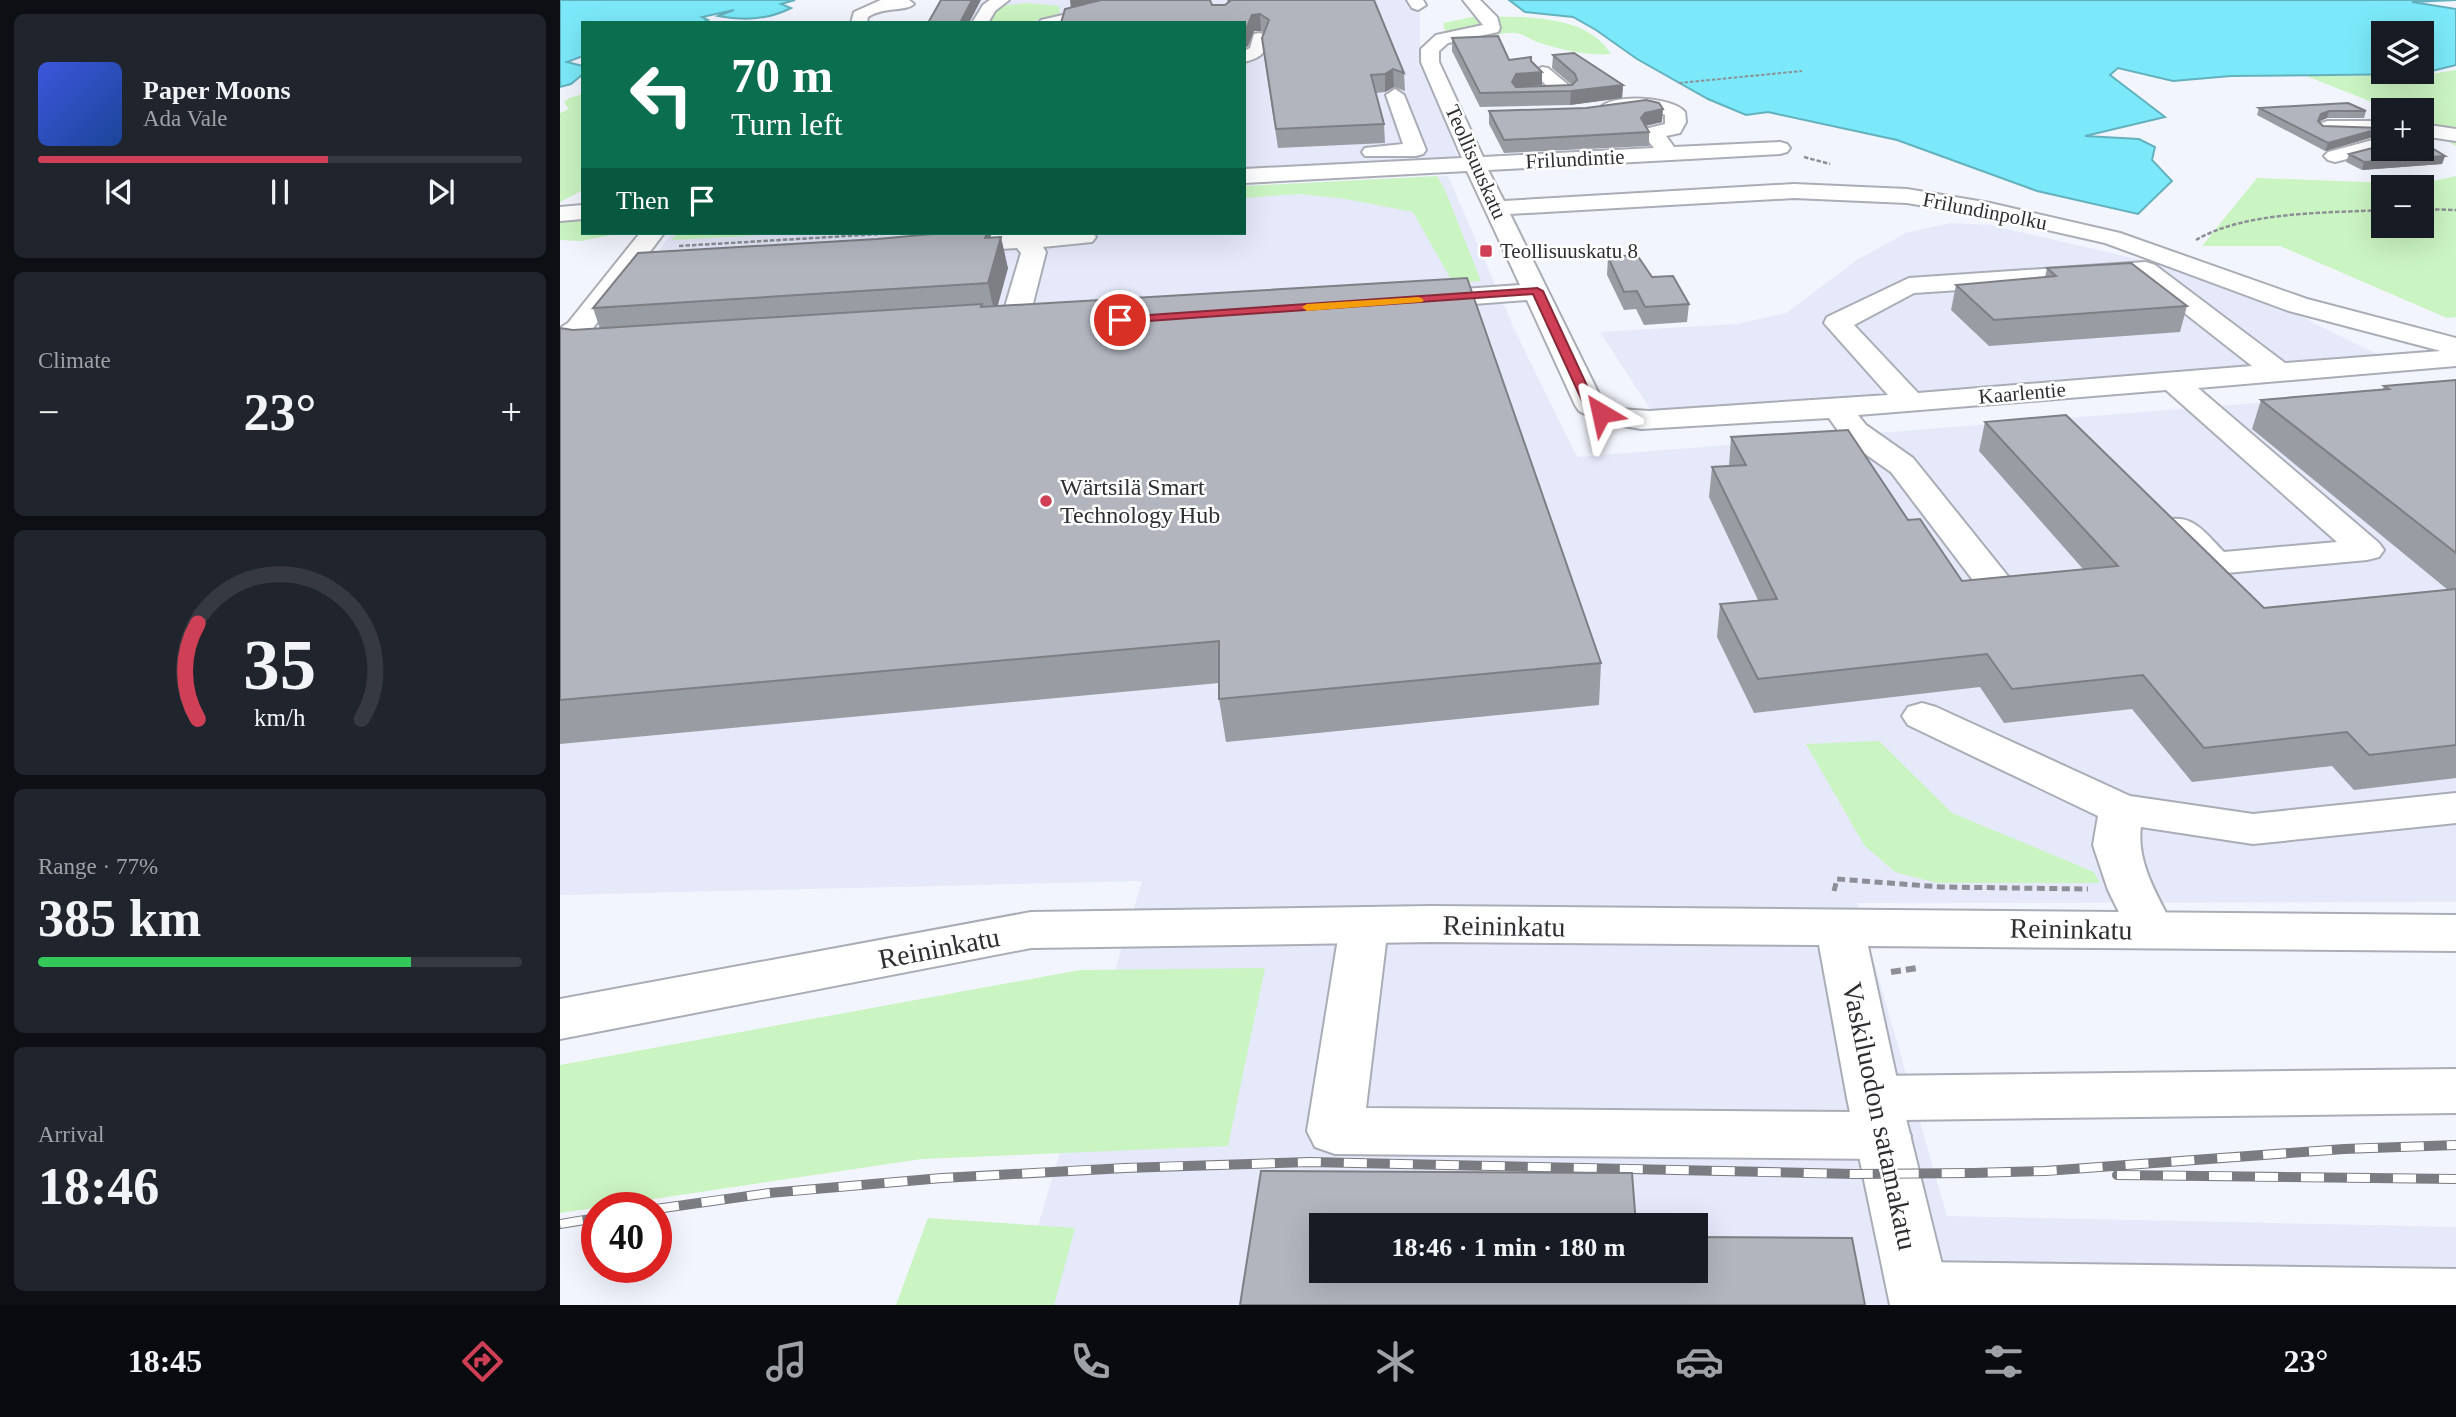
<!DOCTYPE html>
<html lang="en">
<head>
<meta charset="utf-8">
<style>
  body { margin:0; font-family:Georgia,serif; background:#20242c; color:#f1f3f6; height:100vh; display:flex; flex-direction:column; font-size:26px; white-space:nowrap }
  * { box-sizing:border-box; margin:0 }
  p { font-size:23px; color:#9ea1a6 }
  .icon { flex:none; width:38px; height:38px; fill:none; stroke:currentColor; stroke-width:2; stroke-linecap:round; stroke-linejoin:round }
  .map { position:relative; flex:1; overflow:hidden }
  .sheet { display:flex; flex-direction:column; gap:14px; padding:14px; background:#0d0f14; width:560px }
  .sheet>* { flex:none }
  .banner { position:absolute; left:21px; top:21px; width:665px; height:214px; border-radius:0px; box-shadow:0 7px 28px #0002; background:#0b6e4f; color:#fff; overflow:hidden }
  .fabs { position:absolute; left:1811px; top:21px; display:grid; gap:14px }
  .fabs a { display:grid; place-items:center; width:63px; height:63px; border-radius:0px; background:#171b24; box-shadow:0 7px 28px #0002; font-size:35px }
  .speed { position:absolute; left:21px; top:1192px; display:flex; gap:14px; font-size:35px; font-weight:700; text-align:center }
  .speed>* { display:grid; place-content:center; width:91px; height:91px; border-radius:50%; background:#171b24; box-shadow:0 7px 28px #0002; line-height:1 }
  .speed .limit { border:10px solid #d22; background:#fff; color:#111 }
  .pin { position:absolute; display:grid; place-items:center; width:60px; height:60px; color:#fff; margin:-30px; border:4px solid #fff; border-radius:50%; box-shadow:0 2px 7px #0007 }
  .me { position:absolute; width:77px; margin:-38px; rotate:324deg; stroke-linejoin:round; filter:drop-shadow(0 0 5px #0008) }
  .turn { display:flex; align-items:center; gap:24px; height:147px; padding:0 35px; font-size:32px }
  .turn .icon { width:91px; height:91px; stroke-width:2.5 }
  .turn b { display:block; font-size:49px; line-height:60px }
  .then { display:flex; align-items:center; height:66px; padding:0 35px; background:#0003; gap:14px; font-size:26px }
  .big { font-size:52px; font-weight:700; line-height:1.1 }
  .sheet .widget { flex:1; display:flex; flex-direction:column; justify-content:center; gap:10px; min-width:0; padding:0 24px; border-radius:10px; background:#20242c }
  .sheet .dial { align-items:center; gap:0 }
  .dial svg { height:182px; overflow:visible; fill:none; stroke:#363941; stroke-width:7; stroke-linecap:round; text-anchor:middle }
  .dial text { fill:#f1f3f6; stroke:none }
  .song { display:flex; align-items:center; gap:21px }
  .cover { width:84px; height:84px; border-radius:10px; background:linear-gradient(135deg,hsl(230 70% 55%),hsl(220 70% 35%)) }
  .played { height:7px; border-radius:4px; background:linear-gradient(90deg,#cf3f56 60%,#363941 60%) }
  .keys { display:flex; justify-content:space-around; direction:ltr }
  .heat { display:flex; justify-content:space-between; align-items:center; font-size:38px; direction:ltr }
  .charge { height:10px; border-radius:5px; background:linear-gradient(90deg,#34c759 77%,#363941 0) }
  .trip { position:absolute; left:749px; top:1213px; width:399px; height:70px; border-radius:0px; background:#171b24; box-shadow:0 7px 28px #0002; font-weight:700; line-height:70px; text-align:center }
  .menu { display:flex; height:112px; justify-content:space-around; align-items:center; background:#090b0e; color:#9ea1a6 }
  .menu .icon { width:49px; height:49px }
  .menu .selected { color:#cf3f56 }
  .menu b { font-size:32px; color:#f1f3f6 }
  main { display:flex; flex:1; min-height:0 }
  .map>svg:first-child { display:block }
  .built { fill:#e5e9fa; fill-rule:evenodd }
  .green { fill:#caf4c1; fill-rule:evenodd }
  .water { fill:#7be9f9; stroke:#64b1be; stroke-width:2; fill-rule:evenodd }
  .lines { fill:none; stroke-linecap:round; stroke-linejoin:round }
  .minor-casing { stroke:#aaadb5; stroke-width:4 }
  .major-casing { stroke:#aaadb5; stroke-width:4 }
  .path-far3 { stroke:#8e8f96; stroke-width:2; stroke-dasharray:3.5 2; stroke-linecap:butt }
  .path-far2 { stroke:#8e8f96; stroke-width:2.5; stroke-dasharray:4.5 2; stroke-linecap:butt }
  .path-far1 { stroke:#8e8f96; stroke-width:5; stroke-dasharray:8 4.5; stroke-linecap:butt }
  .path { stroke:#8e8f96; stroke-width:6; stroke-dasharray:10 5; stroke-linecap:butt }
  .minor { fill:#fff; fill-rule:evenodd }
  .major { fill:#fff; fill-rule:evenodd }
  .rail-casing { stroke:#7b7c82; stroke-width:10 }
  .rail { stroke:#fff; stroke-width:8; stroke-dasharray:23; stroke-linecap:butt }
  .wall { fill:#999ca3 }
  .shaded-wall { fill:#7d7f85 }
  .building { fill:#b2b5be; stroke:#7d7f85; stroke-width:2 }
  .route { fill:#cf3f56; stroke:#872938; stroke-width:2 }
  .slow { fill:#f59e0b }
  .poi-dot { fill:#cf3f56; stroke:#fff; stroke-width:2.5 }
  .labels { text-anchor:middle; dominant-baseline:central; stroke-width:5; stroke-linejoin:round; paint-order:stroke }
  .far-street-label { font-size:21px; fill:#2e2f33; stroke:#fff }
  .far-poi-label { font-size:21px; fill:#2e2f33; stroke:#fff; text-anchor:start }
  .poi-label { font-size:24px; fill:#2e2f33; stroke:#fff; text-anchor:start }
  .near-street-label { font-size:28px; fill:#2e2f33; stroke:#fff }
</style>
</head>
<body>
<main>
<section class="sheet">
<div class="widget">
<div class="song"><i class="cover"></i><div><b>Paper Moons</b><p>Ada Vale</p></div></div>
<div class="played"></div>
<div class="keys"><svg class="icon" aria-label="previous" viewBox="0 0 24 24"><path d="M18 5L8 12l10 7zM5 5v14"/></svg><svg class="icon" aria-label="pause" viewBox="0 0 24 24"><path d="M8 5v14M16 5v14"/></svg><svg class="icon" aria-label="next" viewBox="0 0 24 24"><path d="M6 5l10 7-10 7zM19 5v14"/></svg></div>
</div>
<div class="widget"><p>Climate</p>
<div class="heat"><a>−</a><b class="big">23°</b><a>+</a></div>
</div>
<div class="widget dial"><svg viewBox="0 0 100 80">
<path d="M14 69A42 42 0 1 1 86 69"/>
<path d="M14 69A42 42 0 0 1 14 27" stroke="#cf3f56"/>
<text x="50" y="56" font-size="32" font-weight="700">35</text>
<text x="50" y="72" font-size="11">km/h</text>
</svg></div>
<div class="widget"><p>Range · 77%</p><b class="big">385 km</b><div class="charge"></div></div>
<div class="widget"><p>Arrival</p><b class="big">18:46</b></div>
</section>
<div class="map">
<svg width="1896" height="1305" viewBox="0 0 1896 1305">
  <rect width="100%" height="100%" fill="#f3f5fe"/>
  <path class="built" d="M 419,0 L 860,0 L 860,56 L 898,157 L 684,169 L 684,23 L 408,23 Z
    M 888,176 L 958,337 L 1017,457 L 1896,387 L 1896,902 L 1297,903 L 1387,1216 L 1896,1227 L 1896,1305 L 454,1305 L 582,881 L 0,895 L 0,353 L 40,332 L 112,233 L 684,233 L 684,186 ZM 761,1225 L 1136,1225 L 1136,1270 L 761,1270 Z
    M 1390,223 L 1430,225 L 1599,264 L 1710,301 L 1825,358 L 1094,415 L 1040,332 L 1177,324 L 1226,313 L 1297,260 L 1346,233 Z"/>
  <path class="green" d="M 467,3 L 499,6 L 500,13 L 471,22 L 427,23 L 438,6 Z
    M 912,17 C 955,17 1025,11 1051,54 C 1029,56 1001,50 980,43 C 971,40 965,34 955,33 C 937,31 913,43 895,47 L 888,43 L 883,23 Z
    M 1896,70 L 1896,146 L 1862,127 L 1862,110 L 1832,110 L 1746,76 L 1865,75 Z
    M 23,94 L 23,190 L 0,202 L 0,113 L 9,109 L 4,102 L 9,98 Z
    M 877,176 L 885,190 L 921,281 L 893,283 L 853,212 L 786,199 L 739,194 L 684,198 L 684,186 Z
    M 1896,176 L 1896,317 L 1887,318 L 1720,246 L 1642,246 L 1697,178 L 1859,184 ZM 1862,187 L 1862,226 L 1824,226 L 1824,187 Z
    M 23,220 L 23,233 L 61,233 L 21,241 L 0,240 L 0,221 Z
    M 117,233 L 241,233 L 112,240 Z
    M 1319,741 L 1392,813 L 1534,872 L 1540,883 L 1377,883 L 1335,872 L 1304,845 L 1246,744 Z
    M 705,968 L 668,1146 L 362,1159 L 0,1213 L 0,1065 L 520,970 Z
    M 368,1218 L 515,1228 L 494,1305 L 336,1305 Z"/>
  <path class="water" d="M 0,0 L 235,0 L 221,4 L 231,8 C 208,20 184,21 158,16 L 174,10 L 142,17 L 148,20 L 142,23 L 23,23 L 23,56 L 7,62 L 23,66 L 23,74 L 11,84 L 0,87 Z
    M 949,0 L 1896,0 L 1852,2 L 1896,9 L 1896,65 L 1860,74 L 1671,76 L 1613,81 L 1558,68 L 1550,75 L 1605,117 L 1525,136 L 1579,139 L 1595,147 L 1592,160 L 1612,181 L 1578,214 L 1477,191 L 1337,140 L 1208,112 L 1186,115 L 1148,99 L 1077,59 L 1036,30 L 1013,17 L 965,12 ZM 1824,33 L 1862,33 L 1862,72 L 1824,72 Z"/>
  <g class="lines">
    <g class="minor-casing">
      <path id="minor" d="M 321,0 L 349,0 L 354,4 C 345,12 325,6 308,17 L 307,23 L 291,23 L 294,12 Z
        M 430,0 L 449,0 L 435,11 L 428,23 L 412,23 L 423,5 Z
        M 568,0 L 615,0 L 607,5 L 549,12 L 507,23 L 479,23 L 481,20 Z
        M 847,0 L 863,0 L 866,5 L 858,10 L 852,8 Z
        M 903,0 L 920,0 L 937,17 L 940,28 L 938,32 L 888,43 L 879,51 L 879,62 L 923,157 L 1094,148 L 1082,133 L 1085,129 L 1105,124 L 1105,115 C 1088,107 1049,119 1040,108 C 1052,93 1113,97 1125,112 L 1126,122 L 1120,133 L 1106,136 L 1114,147 L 1220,142 L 1227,144 L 1230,148 L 1227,152 L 1220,154 L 928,170 L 944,201 L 1234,184 L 1347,189 L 1430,203 L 1560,233 L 1747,299 L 1896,338 L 1896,366 L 1638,388 L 1819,543 L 1824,550 L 1819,557 L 1807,560 L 1656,574 C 1635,568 1614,545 1602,527 L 1607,520 C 1633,513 1647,535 1664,552 L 1777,542 L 1606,390 L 1298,415 L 1306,425 L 1353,458 L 1451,580 L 1456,588 L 1451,596 L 1438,599 L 1425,596 L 1331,472 L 1284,439 L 1269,418 L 1081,429 L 1040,422 L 1019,411 L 1015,405 L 967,300 L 861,308 L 852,306 L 848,300 L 852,294 L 861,292 L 960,285 L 907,171 L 684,183 L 684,169 L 902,158 L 861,62 L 861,49 L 876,35 L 923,25 ZM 1234,198 L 1347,203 L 1430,217 L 1545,243 L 1729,311 L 1881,351 L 1725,363 L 1595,265 L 1586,262 L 1349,278 L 1267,317 L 1264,323 L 1328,395 L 1089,411 L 1060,409 L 1042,400 L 950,214 ZM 1580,278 L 1692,366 L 1358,393 L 1294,325 L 1354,293 Z
        M 700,33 L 708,38 C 706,54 700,58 684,62 L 684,51 L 690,48 L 694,34 Z
        M 982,67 L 988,68 L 1012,88 L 1014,92 L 1012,96 L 956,98 L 954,94 L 956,90 L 988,87 L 973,72 Z
        M 835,89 L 844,95 L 866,150 L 863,154 L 856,156 L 805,156 L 802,152 L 805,148 L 843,144 L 826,95 Z
        M 1768,121 L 1824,121 L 1824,133 L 1761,131 L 1758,127 L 1761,123 Z
        M 1862,124 L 1896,129 L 1896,141 L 1862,136 Z
        M 1824,137 L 1824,149 L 1826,149 L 1775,162 L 1768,160 L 1764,156 L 1768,152 Z
        M 23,205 L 23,219 L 0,221 L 0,207 Z
        M 80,233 L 104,233 L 28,335 L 10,346 L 0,348 L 0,328 L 8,323 Z
        M 452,233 L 533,233 L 536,237 L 532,242 L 483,247 L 486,252 L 467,327 L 463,333 L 453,335 L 443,333 L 439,327 L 461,253 L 457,248 L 390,252 L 381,250 L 378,245 L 381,240 L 390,238 Z
        M 1362,703 L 1376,707 L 1570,796 L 1693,814 L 1896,793 L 1896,823 L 1693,844 L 1581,827 C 1576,863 1599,898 1615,930 L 1608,943 L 1591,948 L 1574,943 L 1548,890 L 1533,845 L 1538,816 L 1348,725 L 1342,716 L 1348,707 Z
        M 804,908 L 821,914 L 828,926 L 806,1108 L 1294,1112 L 1287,1098 L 1295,1082 L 1314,1076 L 1896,1069 L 1896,1113 L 1343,1120 L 1351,1136 L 1343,1153 L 1323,1159 L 775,1154 L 755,1147 L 747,1131 L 780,926 L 787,914 Z
        M 1358,1262 L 1896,1269 L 1896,1305 L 1334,1305 L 1328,1290 L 1336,1270 Z"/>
    </g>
    <g class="major-casing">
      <path id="major" d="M 871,906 L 1896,915 L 1896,951 L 1308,946 L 1341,1098 L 1392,1305 L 1330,1305 L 1287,1098 L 1259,945 L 871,942 L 471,948 L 0,1039 L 0,999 L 471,912 Z"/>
    </g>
    <path class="path-far3" d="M 1119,83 L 1242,71"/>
    <path class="path-far2" d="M 1244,157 L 1270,164
      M 1862,209 L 1896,210
      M 1636,240 C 1685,211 1768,213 1824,210
      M 119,246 L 338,233"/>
    <path class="path-far1" d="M 1274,891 L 1277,879 L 1381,887 L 1528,889"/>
    <path class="path" d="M 1331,972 L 1357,968"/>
    <use href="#minor" class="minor"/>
    <use href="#major" class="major"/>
    <g class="rail-casing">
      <path id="rail" d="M 1557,1175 L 1896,1179
        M 96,1209 L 209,1193 L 382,1178 L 565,1168 L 750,1162 L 1294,1174 L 1413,1173 L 1485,1171 L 1784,1149 L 1896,1145
        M 0,1224 L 37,1218"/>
    </g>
    <use href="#rail" class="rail"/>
  </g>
  <path class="wall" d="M 667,0 L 814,0 L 844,73 L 845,91 L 834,87 L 825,92 L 816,93 L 824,124 L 825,143 L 718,148 L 704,56 L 702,38 L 704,33 L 701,31 L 694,31 L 688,46 L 684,23 L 652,5 L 665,5 L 668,3 Z
    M 892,38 L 949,60 L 971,61 L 982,85 L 962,87 L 1012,85 L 992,68 L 993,55 L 1063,85 L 1062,98 L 1010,105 L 920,107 L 892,51 Z
    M 1699,108 L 1806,111 L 1804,118 L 1767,118 L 1759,122 L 1763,126 L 1822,128 L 1820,135 L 1765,151 L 1697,115 Z
    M 929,111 L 1102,122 L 1086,126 L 1089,132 L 1089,146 L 944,153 L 929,124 Z
    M 1789,154 L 1885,156 L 1882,164 L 1802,170 L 1786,162 Z
    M 384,233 L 430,233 L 431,238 L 448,268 L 437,306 L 1041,663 L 1039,705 L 666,742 L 659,699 L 659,683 L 0,744 L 0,328 L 13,330 L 40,329 L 33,308 L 317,239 Z
    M 1048,257 L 1092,277 L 1129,304 L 1127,322 L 1084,325 L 1076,309 L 1064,310 L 1047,275 Z
    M 1487,268 L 1627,306 L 1620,332 L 1429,346 L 1391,310 L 1396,285 L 1485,277 Z
    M 1896,380 L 1896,778 L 1794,790 L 1772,766 L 1632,782 L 1572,709 L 1444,723 L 1420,687 L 1194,713 L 1157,637 L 1160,604 L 1198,600 L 1149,497 L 1152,467 L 1169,466 L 1171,437 L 1348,520 L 1402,581 L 1523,569 L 1419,451 L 1425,422 L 1704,608 L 1888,590 L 1692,429 L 1701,400 L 1823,389 L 1824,386 Z"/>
  <path class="shaded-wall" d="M 412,0 L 421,0 L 409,23 L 400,23 Z
    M 510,0 L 557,0 L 511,10 Z
    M 700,14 L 701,31 L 694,31 L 688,46 L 684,49 L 684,31 L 692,15 Z
    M 833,69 L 834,87 L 825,92 L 825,74 Z
    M 982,72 L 982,85 L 956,87 L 952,82 L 956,74 Z
    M 1063,85 L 1062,98 L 1010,105 L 1011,91 Z
    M 1103,109 L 1102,122 L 1084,126 L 1081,118 L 1085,113 Z
    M 1769,111 L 1767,118 L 1759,121 L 1756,129 L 1761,114 Z
    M 1822,128 L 1820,135 L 1765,151 L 1768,143 Z
    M 1885,156 L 1882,164 L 1802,170 L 1804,162 Z
    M 427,233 L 430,233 L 435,258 L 441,237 L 448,268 L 435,316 L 428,283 L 425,238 Z"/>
  <path class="building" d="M 381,0 L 412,0 L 400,23 L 368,23 Z
    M 541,0 L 650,0 L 652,5 L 665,5 L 670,1 L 669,0 L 814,0 L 844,73 L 833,69 L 825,74 L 811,75 L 824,124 L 716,129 L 702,38 L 709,20 L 700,14 L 692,15 L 686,29 L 684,31 L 684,23 L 501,23 L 505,9 Z
    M 938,36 L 949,60 L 971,57 L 971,61 L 982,72 L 956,74 L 952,82 L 956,87 L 1012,85 L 1017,80 L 1015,74 L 993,55 L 1014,53 L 1063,85 L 1011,91 L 920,93 L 892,38 Z
    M 1086,100 L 1099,103 L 1103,109 L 1085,113 L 1081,118 L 1089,132 L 944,140 L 929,111 L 1026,108 Z
    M 1788,103 L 1806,111 L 1769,111 L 1761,114 L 1758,121 L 1763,126 L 1822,128 L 1768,143 L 1699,108 Z
    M 1862,142 L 1885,156 L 1804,162 L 1789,154 L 1824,145 L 1824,149 L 1862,149 Z
    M 384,233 L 427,233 L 425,238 L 441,237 L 428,283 L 33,308 L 78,253 L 317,239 Z
    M 1077,255 L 1092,277 L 1113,276 L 1129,304 L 1085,307 L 1077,291 L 1064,292 L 1048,257 Z
    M 1571,263 L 1627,306 L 1434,320 L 1396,285 L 1496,276 L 1487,268 Z
    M 907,278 L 1041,663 L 659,699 L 659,641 L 0,700 L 0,328 L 13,330 L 422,304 L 421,307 Z
    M 1896,380 L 1896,553 L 1701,400 L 1829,389 L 1824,386 Z
    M 1506,415 L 1704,608 L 1896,589 L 1896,745 L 1809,755 L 1787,732 L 1644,748 L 1583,675 L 1452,689 L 1427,654 L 1198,679 L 1160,604 L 1217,599 L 1152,467 L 1186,465 L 1171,437 L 1288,430 L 1348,520 L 1360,519 L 1402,581 L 1558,566 L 1425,422 Z
    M 701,1171 L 1072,1173 L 1076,1225 L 761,1225 L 761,1270 L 1136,1270 L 1136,1237 L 1292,1238 L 1305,1305 L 680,1305 Z"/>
  <path class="route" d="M 977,288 L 983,291 L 1035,403 L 1045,410 L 1045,416 L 1036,416 L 1024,405 L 973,294 L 560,323 L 555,320 L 560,317 Z"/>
  <path class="slow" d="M 859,297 L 864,300 L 862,302 L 747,311 L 742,307 L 747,304 Z"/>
  <g class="poi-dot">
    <rect x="919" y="244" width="14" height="14" rx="3.5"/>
    <circle cx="486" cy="501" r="7"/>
  </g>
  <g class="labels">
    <g class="far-street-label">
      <text transform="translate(1015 159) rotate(-3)">Frilundintie</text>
      <text transform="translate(916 162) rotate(66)">Teollisuuskatu</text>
      <text transform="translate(1425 211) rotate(11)">Frilundinpolku</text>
      <text transform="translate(1462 393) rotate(-5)">Kaarlentie</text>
    </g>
    <g class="far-poi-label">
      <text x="940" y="251">Teollisuuskatu 8</text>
    </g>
    <g class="poi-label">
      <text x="500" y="487">Wärtsilä Smart<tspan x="500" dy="28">Technology Hub</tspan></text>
    </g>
    <g class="near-street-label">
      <text transform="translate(944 926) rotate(1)">Reininkatu</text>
      <text transform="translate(1511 929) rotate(1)">Reininkatu</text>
      <text transform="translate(379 948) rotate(-11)">Reininkatu</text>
      <text transform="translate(1320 1116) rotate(78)">Vaskiluodon satamakatu</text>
    </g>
  </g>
</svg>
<div class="fabs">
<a><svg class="icon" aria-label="layers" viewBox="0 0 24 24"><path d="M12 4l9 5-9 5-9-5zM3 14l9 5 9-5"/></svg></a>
<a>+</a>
<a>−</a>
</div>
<div class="speed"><div class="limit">40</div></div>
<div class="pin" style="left:560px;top:320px;background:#d93025"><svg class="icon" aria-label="arrive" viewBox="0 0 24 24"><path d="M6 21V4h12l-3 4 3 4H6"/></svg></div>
<svg class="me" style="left:1041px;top:413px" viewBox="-20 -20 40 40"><path d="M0-17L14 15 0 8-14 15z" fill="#cf3f56" stroke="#fff" stroke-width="4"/></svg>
<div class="trip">18:46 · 1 min · 180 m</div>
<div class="banner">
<div class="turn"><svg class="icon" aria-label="left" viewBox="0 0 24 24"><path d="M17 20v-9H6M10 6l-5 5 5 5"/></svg><div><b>70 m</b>Turn left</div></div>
<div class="then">Then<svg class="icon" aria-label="arrive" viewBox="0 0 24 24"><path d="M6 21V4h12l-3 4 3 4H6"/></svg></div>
</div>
</div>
</main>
<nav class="menu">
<b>18:45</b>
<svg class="icon selected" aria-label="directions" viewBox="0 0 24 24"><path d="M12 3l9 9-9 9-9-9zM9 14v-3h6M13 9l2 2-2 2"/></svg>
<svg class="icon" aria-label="music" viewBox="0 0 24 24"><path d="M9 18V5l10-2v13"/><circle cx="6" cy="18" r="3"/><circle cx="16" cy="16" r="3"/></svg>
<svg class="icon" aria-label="phone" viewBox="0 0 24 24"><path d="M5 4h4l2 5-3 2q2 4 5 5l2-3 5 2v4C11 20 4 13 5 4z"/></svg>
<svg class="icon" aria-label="climate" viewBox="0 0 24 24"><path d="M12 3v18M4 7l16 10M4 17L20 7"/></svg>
<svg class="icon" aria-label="car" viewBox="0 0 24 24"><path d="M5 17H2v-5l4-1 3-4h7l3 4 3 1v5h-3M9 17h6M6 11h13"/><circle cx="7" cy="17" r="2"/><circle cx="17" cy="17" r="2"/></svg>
<svg class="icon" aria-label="filters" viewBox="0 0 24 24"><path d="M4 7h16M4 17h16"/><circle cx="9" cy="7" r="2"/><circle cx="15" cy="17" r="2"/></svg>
<b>23°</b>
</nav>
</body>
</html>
